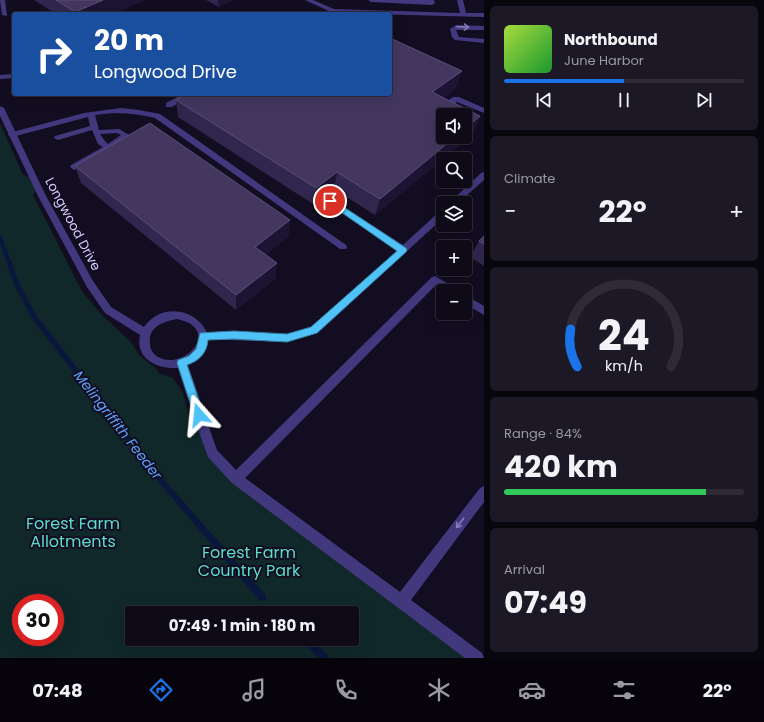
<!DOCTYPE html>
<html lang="en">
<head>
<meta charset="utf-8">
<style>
  body { margin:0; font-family:Poppins,sans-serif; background:#1c1825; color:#f1f3f6; height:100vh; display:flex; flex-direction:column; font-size:15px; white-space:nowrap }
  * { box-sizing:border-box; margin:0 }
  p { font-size:13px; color:#9b9aa2 }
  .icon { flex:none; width:22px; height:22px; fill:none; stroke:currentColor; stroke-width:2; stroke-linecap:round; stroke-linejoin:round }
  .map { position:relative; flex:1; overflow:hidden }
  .drawer { display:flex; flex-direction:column; gap:6px; padding:6px; background:#08060d; width:280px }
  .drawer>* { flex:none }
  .guide { position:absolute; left:12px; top:12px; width:380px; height:84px; border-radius:4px; box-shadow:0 4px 16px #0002,0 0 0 1px #2e2b37; background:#1a4fa0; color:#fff; overflow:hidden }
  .buttons { position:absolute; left:436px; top:108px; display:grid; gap:8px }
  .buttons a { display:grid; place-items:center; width:36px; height:36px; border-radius:4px; background:#0e0a18; box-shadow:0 4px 16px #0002,0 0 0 1px #2e2b37; font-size:20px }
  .speed { position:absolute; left:12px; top:594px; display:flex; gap:8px; font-size:20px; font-weight:700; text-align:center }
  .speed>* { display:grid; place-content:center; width:52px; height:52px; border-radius:50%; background:#0e0a18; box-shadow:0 4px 16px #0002,0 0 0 1px #2e2b37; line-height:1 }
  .speed .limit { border:6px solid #d22; background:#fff; color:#111 }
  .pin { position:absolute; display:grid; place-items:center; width:34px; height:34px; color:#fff; margin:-17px; border:2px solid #fff; border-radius:50%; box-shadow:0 1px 4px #0007 }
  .me { position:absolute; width:44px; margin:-22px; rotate:342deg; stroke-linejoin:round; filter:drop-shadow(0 0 3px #0008) }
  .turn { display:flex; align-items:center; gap:14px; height:84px; padding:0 16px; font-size:18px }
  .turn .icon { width:52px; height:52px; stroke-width:2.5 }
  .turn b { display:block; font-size:28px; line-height:34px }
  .big { font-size:30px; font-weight:700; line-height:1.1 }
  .drawer .widget { flex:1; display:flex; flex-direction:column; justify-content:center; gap:6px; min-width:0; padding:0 14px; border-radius:6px; background:#1c1825 }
  .drawer .dial { align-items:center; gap:0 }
  .dial svg { height:104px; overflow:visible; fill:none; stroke:#2e2b37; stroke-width:7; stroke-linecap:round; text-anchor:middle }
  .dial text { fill:#f1f3f6; stroke:none }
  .song { display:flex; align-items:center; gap:12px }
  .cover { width:48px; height:48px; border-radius:6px; background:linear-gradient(135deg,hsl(80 70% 55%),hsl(130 70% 35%)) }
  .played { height:4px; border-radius:2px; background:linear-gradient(90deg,#1a73e8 50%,#2e2b37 50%) }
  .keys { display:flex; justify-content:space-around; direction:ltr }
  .heat { display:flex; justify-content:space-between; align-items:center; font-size:22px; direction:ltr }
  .charge { height:6px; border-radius:3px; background:linear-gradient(90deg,#34c759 84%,#2e2b37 0) }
  .trip { position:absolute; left:125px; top:606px; width:234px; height:40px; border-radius:4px; background:#0e0a18; box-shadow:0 4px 16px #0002,0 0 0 1px #2e2b37; font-weight:700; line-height:40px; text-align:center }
  .tab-bar { display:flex; height:64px; justify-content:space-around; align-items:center; background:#06040a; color:#9b9aa2 }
  .tab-bar .icon { width:28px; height:28px }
  .tab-bar .active { color:#1a73e8 }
  .tab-bar b { font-size:18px; color:#f1f3f6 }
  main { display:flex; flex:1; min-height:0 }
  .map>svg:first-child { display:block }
  .green { fill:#10282a; fill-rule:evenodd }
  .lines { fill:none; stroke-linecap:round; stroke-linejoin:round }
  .stream { fill:#0a173c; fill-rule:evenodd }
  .service { fill:#42387e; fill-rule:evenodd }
  .minor { fill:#42387e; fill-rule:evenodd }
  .wall { fill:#31264d }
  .shaded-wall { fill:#1d1433 }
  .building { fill:#433760; stroke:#5a4f79 }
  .oneway { stroke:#857bb8 }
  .route { fill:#4fc3f7; stroke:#337fa1 }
  .labels { text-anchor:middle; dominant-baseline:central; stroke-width:4; stroke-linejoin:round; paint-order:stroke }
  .street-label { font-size:13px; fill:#d7ccfe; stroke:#120d20 }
  .water-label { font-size:14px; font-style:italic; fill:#5ca3fd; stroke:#120d20 }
  .near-park-label { font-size:16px; fill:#5addc9; stroke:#120d20 }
</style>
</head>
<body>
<main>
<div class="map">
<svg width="484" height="658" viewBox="0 0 484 658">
  <rect width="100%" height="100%" fill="#120d20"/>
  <path class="green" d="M 0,123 L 23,175 L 29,177 L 37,189 L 33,195 L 82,291 L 101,314 L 131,342 L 139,355 L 158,370 L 158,373 L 173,378 L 183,393 L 189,415 C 194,416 202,418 205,421 C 214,429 213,448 213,459 L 305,533 L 316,546 L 330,551 L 471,658 L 0,658 ZM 21,603 L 55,603 L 55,637 L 21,637 ZM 132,613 L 352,613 L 352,639 L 132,639 Z"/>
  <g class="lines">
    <path class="stream" d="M 0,235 L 2,237 L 21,287 L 37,316 L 165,481 L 265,594 L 266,597 L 265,600 L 262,601 L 259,600 L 161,485 L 33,320 L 15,287 L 0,244 Z
      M 301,639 L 311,639 L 328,655 L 329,658 L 319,658 L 302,642 Z"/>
    <path class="service" d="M 0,0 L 5,0 L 7,16 L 2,15 Z
      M 305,0 L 313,0 L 334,9 L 460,13 L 457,0 L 463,0 L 466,13 L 484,13 L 484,17 L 333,13 Z
      M 368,0 L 434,0 L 435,3 L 432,5 L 371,2 Z
      M 456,25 L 484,26 L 484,30 L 456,30 L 459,37 L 484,39 L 484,43 L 455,40 L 452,37 L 450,29 Z
      M 14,74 L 14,78 L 0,79 L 0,75 Z
      M 183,94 L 192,94 L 172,107 L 166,107 L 166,103 Z
      M 453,97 L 459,97 L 484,108 L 484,113 L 457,102 L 445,111 L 439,111 L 439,107 Z
      M 121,108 L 139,110 L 160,114 L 346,245 L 347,247 L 346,249 L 340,249 L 155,118 C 135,113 115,112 95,115 L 99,130 L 119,129 L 129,135 L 124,142 L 74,170 L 70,167 L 71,165 L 103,147 L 98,144 L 92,130 L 58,140 L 54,138 L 55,136 L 90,126 L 88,117 L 12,137 L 8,135 L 9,133 L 84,113 ZM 117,133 L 121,135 L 108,144 L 104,140 L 100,134 Z
      M 484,172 L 484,180 L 458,203 L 449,203 L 481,173 Z
      M 330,198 L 403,245 L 440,211 L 443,210 L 443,218 L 318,333 L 287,342 L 200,339 L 199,336 L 200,333 L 204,332 L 234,331 L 287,334 L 311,327 L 397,251 L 327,203 L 326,201 L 327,199 Z
      M 435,276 L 455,288 L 457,291 L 445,291 L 436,285 L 245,478 L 400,592 L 480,488 L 484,486 L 484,502 L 411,600 L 482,653 L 484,658 L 465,658 L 232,483 L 208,457 L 193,415 L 195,411 L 199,410 L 203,411 L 217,450 L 236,470 L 432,277 Z
      M 465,295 L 484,306 L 484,315 L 465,304 Z"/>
    <path class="minor" d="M 0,106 L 4,108 L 46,196 L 93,281 L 111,307 L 144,327 C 175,285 241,338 188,365 L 205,415 L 203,419 L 199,420 L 195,419 L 178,368 C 157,369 135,359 140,335 L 105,313 L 87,287 L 38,196 L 0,116 ZM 177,319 C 181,320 185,321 189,323 C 217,339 176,374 154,354 C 151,351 150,347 150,343 C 148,327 164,321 177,319 Z"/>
  </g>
  <path class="wall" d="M 34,0 L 144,0 L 113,14 L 56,14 Z
    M 206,0 L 233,0 L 219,7 Z
    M 462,71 L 455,89 L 443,98 L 480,116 L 473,134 L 375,215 L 334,189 L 313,204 L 178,117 L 176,100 Z
    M 75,166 L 290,220 L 288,237 L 265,255 L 277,263 L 275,279 L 236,310 L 81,183 Z
    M 484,236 L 484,266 L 470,257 L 479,241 Z"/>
  <path class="shaded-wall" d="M 103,0 L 144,0 L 113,14 L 76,14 L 75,12 Z
    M 218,0 L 233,0 L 219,7 Z
    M 462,71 L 455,89 L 426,110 L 432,92 Z
    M 480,116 L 473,134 L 375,215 L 380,199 L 455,137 L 465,137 L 465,129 Z
    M 337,172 L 334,189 L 313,204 L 316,188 Z
    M 290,220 L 288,237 L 254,263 L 255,247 Z
    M 277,263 L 275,279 L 236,310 L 236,295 Z"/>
  <path class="building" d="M 56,0 L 103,0 L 75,12 Z
    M 330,11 L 337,14 L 325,14 Z
    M 390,38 L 462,71 L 432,92 L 480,116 L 465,129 L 465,115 L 443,115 L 443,137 L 455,137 L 380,199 L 337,172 L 316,188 L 176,100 L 187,94 L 390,94 Z
    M 150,123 L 290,220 L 255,247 L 277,263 L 236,295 L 75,166 Z
    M 484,236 L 484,244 L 479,241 Z"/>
  <defs><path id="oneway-shaft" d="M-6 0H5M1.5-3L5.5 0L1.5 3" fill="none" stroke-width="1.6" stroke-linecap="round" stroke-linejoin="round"/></defs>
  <g class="oneway">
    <use href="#oneway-shaft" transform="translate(463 27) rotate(2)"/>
    <use href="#oneway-shaft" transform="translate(460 523) rotate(127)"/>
  </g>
  <path class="route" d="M 330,198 L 406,248 L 407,250 L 406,252 L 317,333 L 287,342 L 234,339 L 208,340 C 207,353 199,361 187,365 L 204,415 L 202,418 L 199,420 L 195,418 L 177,363 L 178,360 L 189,356 L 196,349 L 200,333 L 234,331 L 287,334 L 311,327 L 397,251 L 328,203 L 326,201 Z"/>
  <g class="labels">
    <g class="street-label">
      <text transform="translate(73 224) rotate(62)">Longwood Drive</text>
    </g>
    <g class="water-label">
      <text transform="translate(118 425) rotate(52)">Melingriffith Feeder</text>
    </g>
    <g class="near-park-label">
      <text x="73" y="523">Forest Farm<tspan x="73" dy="18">Allotments</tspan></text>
      <text x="249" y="552">Forest Farm<tspan x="249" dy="18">Country Park</tspan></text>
    </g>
  </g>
</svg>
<div class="buttons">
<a><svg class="icon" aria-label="sound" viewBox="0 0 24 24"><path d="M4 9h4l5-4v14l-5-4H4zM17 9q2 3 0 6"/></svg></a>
<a><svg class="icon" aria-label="search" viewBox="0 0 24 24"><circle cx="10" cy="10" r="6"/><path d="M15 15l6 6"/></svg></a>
<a><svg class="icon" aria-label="layers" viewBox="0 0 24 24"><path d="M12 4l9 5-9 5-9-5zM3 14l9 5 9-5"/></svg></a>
<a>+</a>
<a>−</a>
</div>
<div class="speed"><div class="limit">30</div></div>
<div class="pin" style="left:330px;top:201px;background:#d93025"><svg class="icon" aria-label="arrive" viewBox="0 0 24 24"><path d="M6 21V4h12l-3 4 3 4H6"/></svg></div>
<svg class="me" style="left:199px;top:415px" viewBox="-20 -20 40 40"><path d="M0-17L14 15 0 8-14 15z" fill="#4fc3f7" stroke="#fff" stroke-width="4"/></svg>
<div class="trip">07:49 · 1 min · 180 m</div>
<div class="guide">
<div class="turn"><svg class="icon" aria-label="right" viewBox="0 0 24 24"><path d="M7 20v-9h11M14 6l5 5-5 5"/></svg><div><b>20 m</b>Longwood Drive</div></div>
</div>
</div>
<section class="drawer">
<div class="widget">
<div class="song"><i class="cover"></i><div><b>Northbound</b><p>June Harbor</p></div></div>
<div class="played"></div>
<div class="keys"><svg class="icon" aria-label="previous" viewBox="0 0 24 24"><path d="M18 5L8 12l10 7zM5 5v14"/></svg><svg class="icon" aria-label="pause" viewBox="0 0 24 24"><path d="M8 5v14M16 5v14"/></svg><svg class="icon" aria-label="next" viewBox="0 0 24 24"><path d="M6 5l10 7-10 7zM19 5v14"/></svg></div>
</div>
<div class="widget"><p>Climate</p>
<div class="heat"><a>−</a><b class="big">22°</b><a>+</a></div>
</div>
<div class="widget dial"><svg viewBox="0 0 100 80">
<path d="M14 69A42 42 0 1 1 86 69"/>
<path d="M14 69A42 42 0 0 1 9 40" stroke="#1a73e8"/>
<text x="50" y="56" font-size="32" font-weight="700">24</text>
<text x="50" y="72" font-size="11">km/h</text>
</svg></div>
<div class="widget"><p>Range · 84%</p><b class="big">420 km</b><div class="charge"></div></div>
<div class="widget"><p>Arrival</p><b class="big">07:49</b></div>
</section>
</main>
<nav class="tab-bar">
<b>07:48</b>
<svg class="icon active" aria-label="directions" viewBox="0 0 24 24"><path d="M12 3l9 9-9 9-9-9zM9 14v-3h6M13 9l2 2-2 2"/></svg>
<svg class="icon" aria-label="music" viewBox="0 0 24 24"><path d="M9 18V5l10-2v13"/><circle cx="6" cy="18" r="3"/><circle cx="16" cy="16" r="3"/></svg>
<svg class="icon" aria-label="phone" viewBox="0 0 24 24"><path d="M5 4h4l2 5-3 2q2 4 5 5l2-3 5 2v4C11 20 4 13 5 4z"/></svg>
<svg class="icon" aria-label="climate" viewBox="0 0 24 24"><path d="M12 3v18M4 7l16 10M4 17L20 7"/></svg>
<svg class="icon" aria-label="car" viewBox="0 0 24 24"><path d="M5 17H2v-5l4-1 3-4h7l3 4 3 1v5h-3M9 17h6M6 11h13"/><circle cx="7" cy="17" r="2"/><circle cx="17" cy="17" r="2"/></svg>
<svg class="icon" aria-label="filters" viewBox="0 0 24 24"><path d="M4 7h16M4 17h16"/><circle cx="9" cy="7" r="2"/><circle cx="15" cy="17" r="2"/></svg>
<b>22°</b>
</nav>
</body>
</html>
